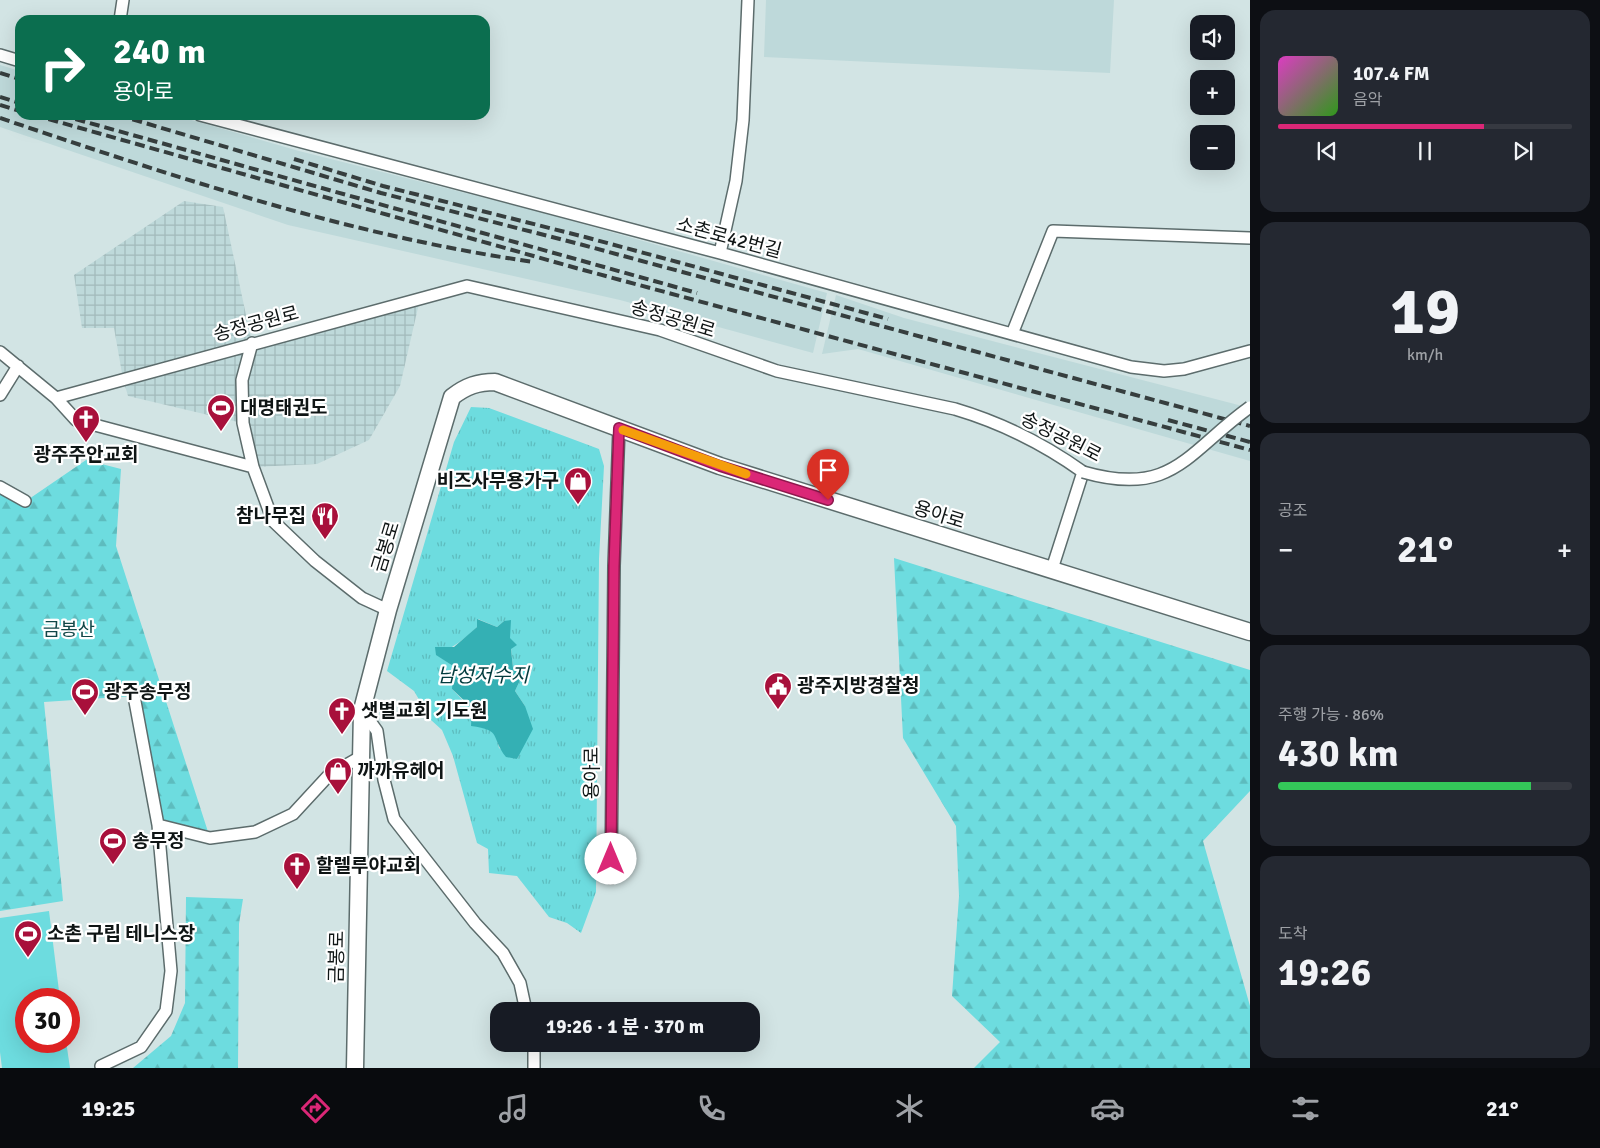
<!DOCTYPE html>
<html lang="ko">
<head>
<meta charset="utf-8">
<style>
  body { margin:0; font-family:Signika,"Noto Sans KR",sans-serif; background:#242831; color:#f1f3f6; height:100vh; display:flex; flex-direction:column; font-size:19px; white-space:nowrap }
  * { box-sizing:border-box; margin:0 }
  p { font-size:16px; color:#9ea1a6 }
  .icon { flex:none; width:28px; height:28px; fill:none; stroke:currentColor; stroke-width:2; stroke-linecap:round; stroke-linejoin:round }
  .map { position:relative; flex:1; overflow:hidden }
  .sheet { display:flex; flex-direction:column; gap:10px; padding:10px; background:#0d0f14; width:350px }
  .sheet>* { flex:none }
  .hud { position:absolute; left:15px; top:15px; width:475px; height:105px; border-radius:15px; box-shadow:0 5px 20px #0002; background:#0b6e4f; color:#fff; overflow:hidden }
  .fabs { position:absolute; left:1190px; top:15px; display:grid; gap:10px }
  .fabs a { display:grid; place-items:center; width:45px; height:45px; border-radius:10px; background:#171b24; box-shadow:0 5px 20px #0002; font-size:25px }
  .speed { position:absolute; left:15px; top:988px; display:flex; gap:10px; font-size:25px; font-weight:700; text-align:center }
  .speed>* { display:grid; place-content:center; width:65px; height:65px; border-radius:50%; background:#171b24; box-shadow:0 5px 20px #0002; line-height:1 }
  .speed .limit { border:8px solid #d22; background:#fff; color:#111 }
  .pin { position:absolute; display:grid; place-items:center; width:42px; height:42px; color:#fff; margin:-51px -21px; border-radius:50% 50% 50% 0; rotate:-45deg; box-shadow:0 0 5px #0007 }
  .pin .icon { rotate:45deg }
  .me { position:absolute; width:55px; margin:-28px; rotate:0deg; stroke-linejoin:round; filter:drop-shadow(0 0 4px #0008) }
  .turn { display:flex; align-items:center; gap:18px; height:105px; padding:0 15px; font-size:22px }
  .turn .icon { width:65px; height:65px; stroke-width:2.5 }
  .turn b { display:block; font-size:35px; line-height:42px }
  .big { font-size:38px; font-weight:700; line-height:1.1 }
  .sheet .tile { flex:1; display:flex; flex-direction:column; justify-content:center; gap:8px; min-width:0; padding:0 18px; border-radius:15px; background:#242831 }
  .sheet .dial { align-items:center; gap:0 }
  .dial b { font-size:65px; line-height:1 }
  .song { display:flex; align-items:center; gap:15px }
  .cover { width:60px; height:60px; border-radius:8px; background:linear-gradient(135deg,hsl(310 70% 55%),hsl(110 70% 35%)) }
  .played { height:5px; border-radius:2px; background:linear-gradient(90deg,#db2777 70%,#363941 70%) }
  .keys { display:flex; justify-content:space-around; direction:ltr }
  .heat { display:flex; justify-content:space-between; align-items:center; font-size:28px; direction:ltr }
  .charge { height:8px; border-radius:4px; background:linear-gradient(90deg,#34c759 86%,#363941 0) }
  .trip { position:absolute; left:490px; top:1002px; width:270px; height:50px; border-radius:15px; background:#171b24; box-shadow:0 5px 20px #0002; font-weight:700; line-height:50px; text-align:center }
  .menu { display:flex; height:80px; justify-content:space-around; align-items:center; background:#090b0e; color:#9ea1a6 }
  .menu .icon { width:35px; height:35px }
  .menu .selected { color:#db2777 }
  .menu b { font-size:22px; color:#f1f3f6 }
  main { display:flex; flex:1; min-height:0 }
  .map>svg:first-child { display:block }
  .built { fill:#bed9da }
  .industrial { fill:url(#industrial-grid) }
  .grass { fill:url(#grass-tufts); fill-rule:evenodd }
  .forest { fill:url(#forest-firs) }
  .green { fill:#6ddcdf }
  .water { fill:#34b0b4 }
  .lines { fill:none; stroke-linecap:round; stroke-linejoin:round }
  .street-casing { stroke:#5c6c6c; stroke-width:14 }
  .secondary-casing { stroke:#5c6c6c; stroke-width:19 }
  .street { stroke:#fff; stroke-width:11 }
  .secondary { stroke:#fff; stroke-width:16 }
  .rail { stroke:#363e3e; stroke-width:4; stroke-dasharray:10 5; stroke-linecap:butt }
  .street-bridge-casing { stroke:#5c6c6c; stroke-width:14; stroke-linecap:butt }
  .street-bridge { stroke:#fff; stroke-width:11 }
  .route-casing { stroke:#8e194d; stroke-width:12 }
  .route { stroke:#db2777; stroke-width:9 }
  .slow { stroke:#f59e0b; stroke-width:9 }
  .labels { text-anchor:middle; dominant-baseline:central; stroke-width:4.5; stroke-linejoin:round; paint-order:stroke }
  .street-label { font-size:19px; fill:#0f1515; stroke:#fff }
  .poi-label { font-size:19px; font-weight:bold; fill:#0f1515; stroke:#fff; text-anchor:start }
  .park-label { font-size:19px; fill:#114748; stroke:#fff }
  .water-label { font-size:20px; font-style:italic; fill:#023c3e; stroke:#fff }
</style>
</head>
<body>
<main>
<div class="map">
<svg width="1250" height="1068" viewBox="0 0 1250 1068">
  <defs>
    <pattern id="industrial-grid" width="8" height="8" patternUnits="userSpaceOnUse" patternTransform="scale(1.25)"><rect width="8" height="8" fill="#bed9da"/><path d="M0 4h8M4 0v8" fill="none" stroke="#a2b9ba"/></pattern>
    <pattern id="grass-tufts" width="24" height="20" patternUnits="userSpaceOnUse" patternTransform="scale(1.25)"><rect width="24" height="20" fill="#6ddcdf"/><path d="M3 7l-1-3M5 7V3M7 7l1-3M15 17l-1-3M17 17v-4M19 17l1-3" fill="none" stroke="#5dbcbe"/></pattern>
    <pattern id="forest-firs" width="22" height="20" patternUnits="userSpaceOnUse" patternTransform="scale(1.25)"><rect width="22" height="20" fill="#6ddcdf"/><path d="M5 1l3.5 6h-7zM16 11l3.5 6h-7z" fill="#5dbcbe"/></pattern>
  </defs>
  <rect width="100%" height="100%" fill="#d2e4e4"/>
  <path class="built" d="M 766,0 L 1114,0 L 1110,73 L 764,57 Z
    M 0,65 L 20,71 L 20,115 L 174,115 L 299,151 L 533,210 L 827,293 L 813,353 L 620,300 L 288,225 L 0,127 Z
    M 836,295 L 904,318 L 1250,408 L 1250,461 L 858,349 L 822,354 Z"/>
  <path class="industrial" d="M 184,201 L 223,207 L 252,343 L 420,299 L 400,386 L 369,440 L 317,464 L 253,467 L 242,423 L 128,396 L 123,379 L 114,328 L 82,328 L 74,275 Z"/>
  <path class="grass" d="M 471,407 L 489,408 L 599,449 L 604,466 L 599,559 L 596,892 L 581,933 L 567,923 L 549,917 L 517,876 L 489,873 L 488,849 L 477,843 L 453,756 L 442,730 L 431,720 L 414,691 L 387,671 L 454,442 ZM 478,619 L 497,627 L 504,621 L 510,638 L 513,668 L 522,676 L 515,691 L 525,706 L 523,744 L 517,759 L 499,748 L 496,735 L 452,689 L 453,666 L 437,655 C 452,648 465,639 477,627 Z"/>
  <path class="forest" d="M 86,460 L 121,469 L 116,546 L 210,838 L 158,825 L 134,696 L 44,702 L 63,901 L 0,911 L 0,487 L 26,501 Z
    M 894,558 L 1250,670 L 1250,791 L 1203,841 L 1250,1006 L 1250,1068 L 974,1068 L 1000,1042 L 952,996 L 959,896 L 956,826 L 903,738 Z
    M 186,897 L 243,899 L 239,924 L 238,1068 L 133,1068 L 171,1036 L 185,1003 Z"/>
  <path class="green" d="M 49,911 L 60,999 L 26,999 L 26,1041 L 66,1041 L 70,1068 L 2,1068 L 0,1052 L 0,918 Z"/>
  <path class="water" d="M 477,619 L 497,627 L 504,621 L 511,620 L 510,638 L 517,645 L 511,649 L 513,668 L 522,676 L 515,691 L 525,706 L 533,729 L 517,759 L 506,757 C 490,737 503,730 471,726 L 472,708 L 452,689 L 453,666 L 436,655 L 435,647 L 454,647 L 477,627 Z"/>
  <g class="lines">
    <g class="street-casing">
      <path id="street" d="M 120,20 L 123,0
        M 0,55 L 20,61
        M 200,115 L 720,253 L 1131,367 L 1164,371 L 1184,369 L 1250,351
        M 720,253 L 736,181 L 743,120 L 748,0
        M 1012,334 L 1053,231 L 1250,238
        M 252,343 L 242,380 L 243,423 L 253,467 L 273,521 L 315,561 L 362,598 L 388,610
        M 0,352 L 56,398 L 467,286 L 660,330 L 777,371 L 955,409 C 1002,423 1044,444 1083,472 L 1052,569
        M 0,395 L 18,366
        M 56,398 L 76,420 L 253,467
        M 0,487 L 25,501
        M 362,710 L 377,731 L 384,780 L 394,819 L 475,923 L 503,953 L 520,983 L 526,1011
        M 158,825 L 210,838 L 255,832 L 293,814 L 329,775 L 362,756
        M 611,878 L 614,566 L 619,428
        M 534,1044 L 534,1068
        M 101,1066 L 141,1047 L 166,1011 L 171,971 L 158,825 L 134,696"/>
    </g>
    <g class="secondary-casing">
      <path id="secondary" d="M 355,1068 L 362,710 L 388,610 L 452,397 C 466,386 478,382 495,382 L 720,466 L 1250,632"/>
    </g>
    <use href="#street" class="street"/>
    <use href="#secondary" class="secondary"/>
    <path class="rail" d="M 0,73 L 20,79
      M 0,97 L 20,103
      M 0,105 L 20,111
      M 34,115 L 576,268 L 1250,450
      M 61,115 L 697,293
      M 118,115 L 381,193 L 583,245 L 1250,426
      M 0,118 C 175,177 351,236 534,262
      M 294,159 L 383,186 L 585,237 L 888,319
      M 1168,420 L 1250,442"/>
    <g class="street-bridge-casing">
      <path id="street-bridge" d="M 1083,472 C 1173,498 1187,452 1250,407"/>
    </g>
    <use href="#street-bridge" class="street-bridge"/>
  </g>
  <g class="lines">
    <g class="route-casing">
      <path id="route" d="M 611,859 L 614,566 L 619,428 L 720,466 L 828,500"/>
    </g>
    <use href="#route" class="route"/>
    <path class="slow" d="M 623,430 L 746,474"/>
  </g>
  <defs>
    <g id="stadium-pin" transform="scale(1.4375)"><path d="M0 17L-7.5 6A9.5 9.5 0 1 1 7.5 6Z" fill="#a8103b" stroke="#fff"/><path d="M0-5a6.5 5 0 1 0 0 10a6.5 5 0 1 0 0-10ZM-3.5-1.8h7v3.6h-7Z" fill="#fff"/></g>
    <g id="church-pin" transform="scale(1.4375)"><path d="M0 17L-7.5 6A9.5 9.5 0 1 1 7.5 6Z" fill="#a8103b" stroke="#fff"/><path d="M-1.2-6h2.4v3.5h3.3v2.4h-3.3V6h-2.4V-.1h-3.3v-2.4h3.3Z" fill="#fff"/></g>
    <g id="shop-pin" transform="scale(1.4375)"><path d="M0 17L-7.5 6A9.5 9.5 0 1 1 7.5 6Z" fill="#a8103b" stroke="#fff"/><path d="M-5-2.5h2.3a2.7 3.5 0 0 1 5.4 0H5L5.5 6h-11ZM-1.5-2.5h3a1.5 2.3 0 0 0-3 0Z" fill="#fff"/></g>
    <g id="restaurant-pin" transform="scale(1.4375)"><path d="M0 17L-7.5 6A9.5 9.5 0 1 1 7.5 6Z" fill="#a8103b" stroke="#fff"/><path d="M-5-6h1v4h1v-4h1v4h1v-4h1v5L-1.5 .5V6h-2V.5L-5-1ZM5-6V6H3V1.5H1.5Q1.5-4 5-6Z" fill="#fff"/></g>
    <g id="civic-pin" transform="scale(1.4375)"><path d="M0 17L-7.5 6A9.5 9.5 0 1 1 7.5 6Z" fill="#a8103b" stroke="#fff"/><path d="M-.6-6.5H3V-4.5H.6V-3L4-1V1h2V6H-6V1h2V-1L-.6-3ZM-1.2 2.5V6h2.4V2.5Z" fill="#fff"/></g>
  </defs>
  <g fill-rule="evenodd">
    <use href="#stadium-pin" x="221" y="408"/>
    <use href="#church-pin" x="86" y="419"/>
    <use href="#shop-pin" x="578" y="481"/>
    <use href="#restaurant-pin" x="325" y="516"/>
    <use href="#civic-pin" x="778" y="686"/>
    <use href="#stadium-pin" x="85" y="692"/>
    <use href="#church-pin" x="342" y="711"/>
    <use href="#shop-pin" x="338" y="771"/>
    <use href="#stadium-pin" x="113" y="841"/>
    <use href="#church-pin" x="297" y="866"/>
    <use href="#stadium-pin" x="28" y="934"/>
  </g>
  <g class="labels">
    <g class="street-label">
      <text transform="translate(729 238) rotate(15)">소촌로42번길</text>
      <text transform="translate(673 319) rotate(17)">송정공원로</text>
      <text transform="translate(256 324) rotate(-15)">송정공원로</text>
      <text transform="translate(1061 437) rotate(27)">송정공원로</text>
      <text transform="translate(939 515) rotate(17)">용아로</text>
      <text transform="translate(386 547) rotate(-73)">금봉로</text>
      <text transform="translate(592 773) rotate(-90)">용아로</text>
      <text transform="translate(337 957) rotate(-89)">금봉로</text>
    </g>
    <g class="poi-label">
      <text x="240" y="408">대명태권도</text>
      <text x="86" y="455" text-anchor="middle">광주주안교회</text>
      <text x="559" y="481" text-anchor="end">비즈사무용가구</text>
      <text x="306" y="516" text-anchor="end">참나무집</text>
      <text x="797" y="686">광주지방경찰청</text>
      <text x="104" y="692">광주송무정</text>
      <text x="361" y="711">샛별교회 기도원</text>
      <text x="357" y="771">까까유헤어</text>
      <text x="132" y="841">송무정</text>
      <text x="316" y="866">할렐루야교회</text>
      <text x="47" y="934">소촌 구립 테니스장</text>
    </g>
    <g class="park-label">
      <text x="69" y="630">금봉산</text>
    </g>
    <g class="water-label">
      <text x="483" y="675">남성저수지</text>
    </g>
  </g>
</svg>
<div class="fabs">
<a><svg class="icon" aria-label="sound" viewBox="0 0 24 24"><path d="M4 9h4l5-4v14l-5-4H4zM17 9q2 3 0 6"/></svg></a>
<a>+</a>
<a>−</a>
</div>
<div class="speed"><div class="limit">30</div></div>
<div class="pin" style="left:828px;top:500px;background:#d93025"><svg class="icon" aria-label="arrive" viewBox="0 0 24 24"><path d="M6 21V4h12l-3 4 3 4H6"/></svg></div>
<svg class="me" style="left:611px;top:859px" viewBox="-20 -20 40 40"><circle r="19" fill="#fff"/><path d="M0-13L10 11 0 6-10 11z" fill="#db2777"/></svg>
<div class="trip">19:26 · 1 분 · 370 m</div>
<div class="hud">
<div class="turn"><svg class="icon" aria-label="right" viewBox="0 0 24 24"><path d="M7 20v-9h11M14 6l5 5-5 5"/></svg><div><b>240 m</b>용아로</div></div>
</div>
</div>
<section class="sheet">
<div class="tile">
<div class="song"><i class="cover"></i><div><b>107.4 FM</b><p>음악</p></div></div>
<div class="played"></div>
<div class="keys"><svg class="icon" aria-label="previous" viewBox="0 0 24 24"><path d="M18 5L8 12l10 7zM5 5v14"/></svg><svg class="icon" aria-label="pause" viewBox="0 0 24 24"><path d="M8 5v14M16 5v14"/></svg><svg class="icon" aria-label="next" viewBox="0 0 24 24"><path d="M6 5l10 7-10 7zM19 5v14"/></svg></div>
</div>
<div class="tile dial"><b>19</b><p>km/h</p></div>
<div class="tile"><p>공조</p>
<div class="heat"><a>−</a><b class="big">21°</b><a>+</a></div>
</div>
<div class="tile"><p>주행 가능 · 86%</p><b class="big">430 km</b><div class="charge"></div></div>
<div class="tile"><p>도착</p><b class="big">19:26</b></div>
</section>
</main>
<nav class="menu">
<b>19:25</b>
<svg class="icon selected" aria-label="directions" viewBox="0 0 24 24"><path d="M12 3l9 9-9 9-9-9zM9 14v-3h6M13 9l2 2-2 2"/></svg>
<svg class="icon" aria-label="music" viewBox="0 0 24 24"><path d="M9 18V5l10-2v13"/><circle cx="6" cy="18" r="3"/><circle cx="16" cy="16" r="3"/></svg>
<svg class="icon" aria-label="phone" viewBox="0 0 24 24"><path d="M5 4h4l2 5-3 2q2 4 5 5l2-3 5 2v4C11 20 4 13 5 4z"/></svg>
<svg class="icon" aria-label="climate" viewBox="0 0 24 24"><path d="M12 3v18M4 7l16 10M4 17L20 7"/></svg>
<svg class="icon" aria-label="car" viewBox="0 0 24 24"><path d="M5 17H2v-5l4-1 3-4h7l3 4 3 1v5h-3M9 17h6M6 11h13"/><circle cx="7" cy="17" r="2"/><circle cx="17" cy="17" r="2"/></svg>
<svg class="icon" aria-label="filters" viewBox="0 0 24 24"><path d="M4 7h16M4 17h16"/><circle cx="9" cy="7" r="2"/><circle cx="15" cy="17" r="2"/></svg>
<b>21°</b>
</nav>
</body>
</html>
